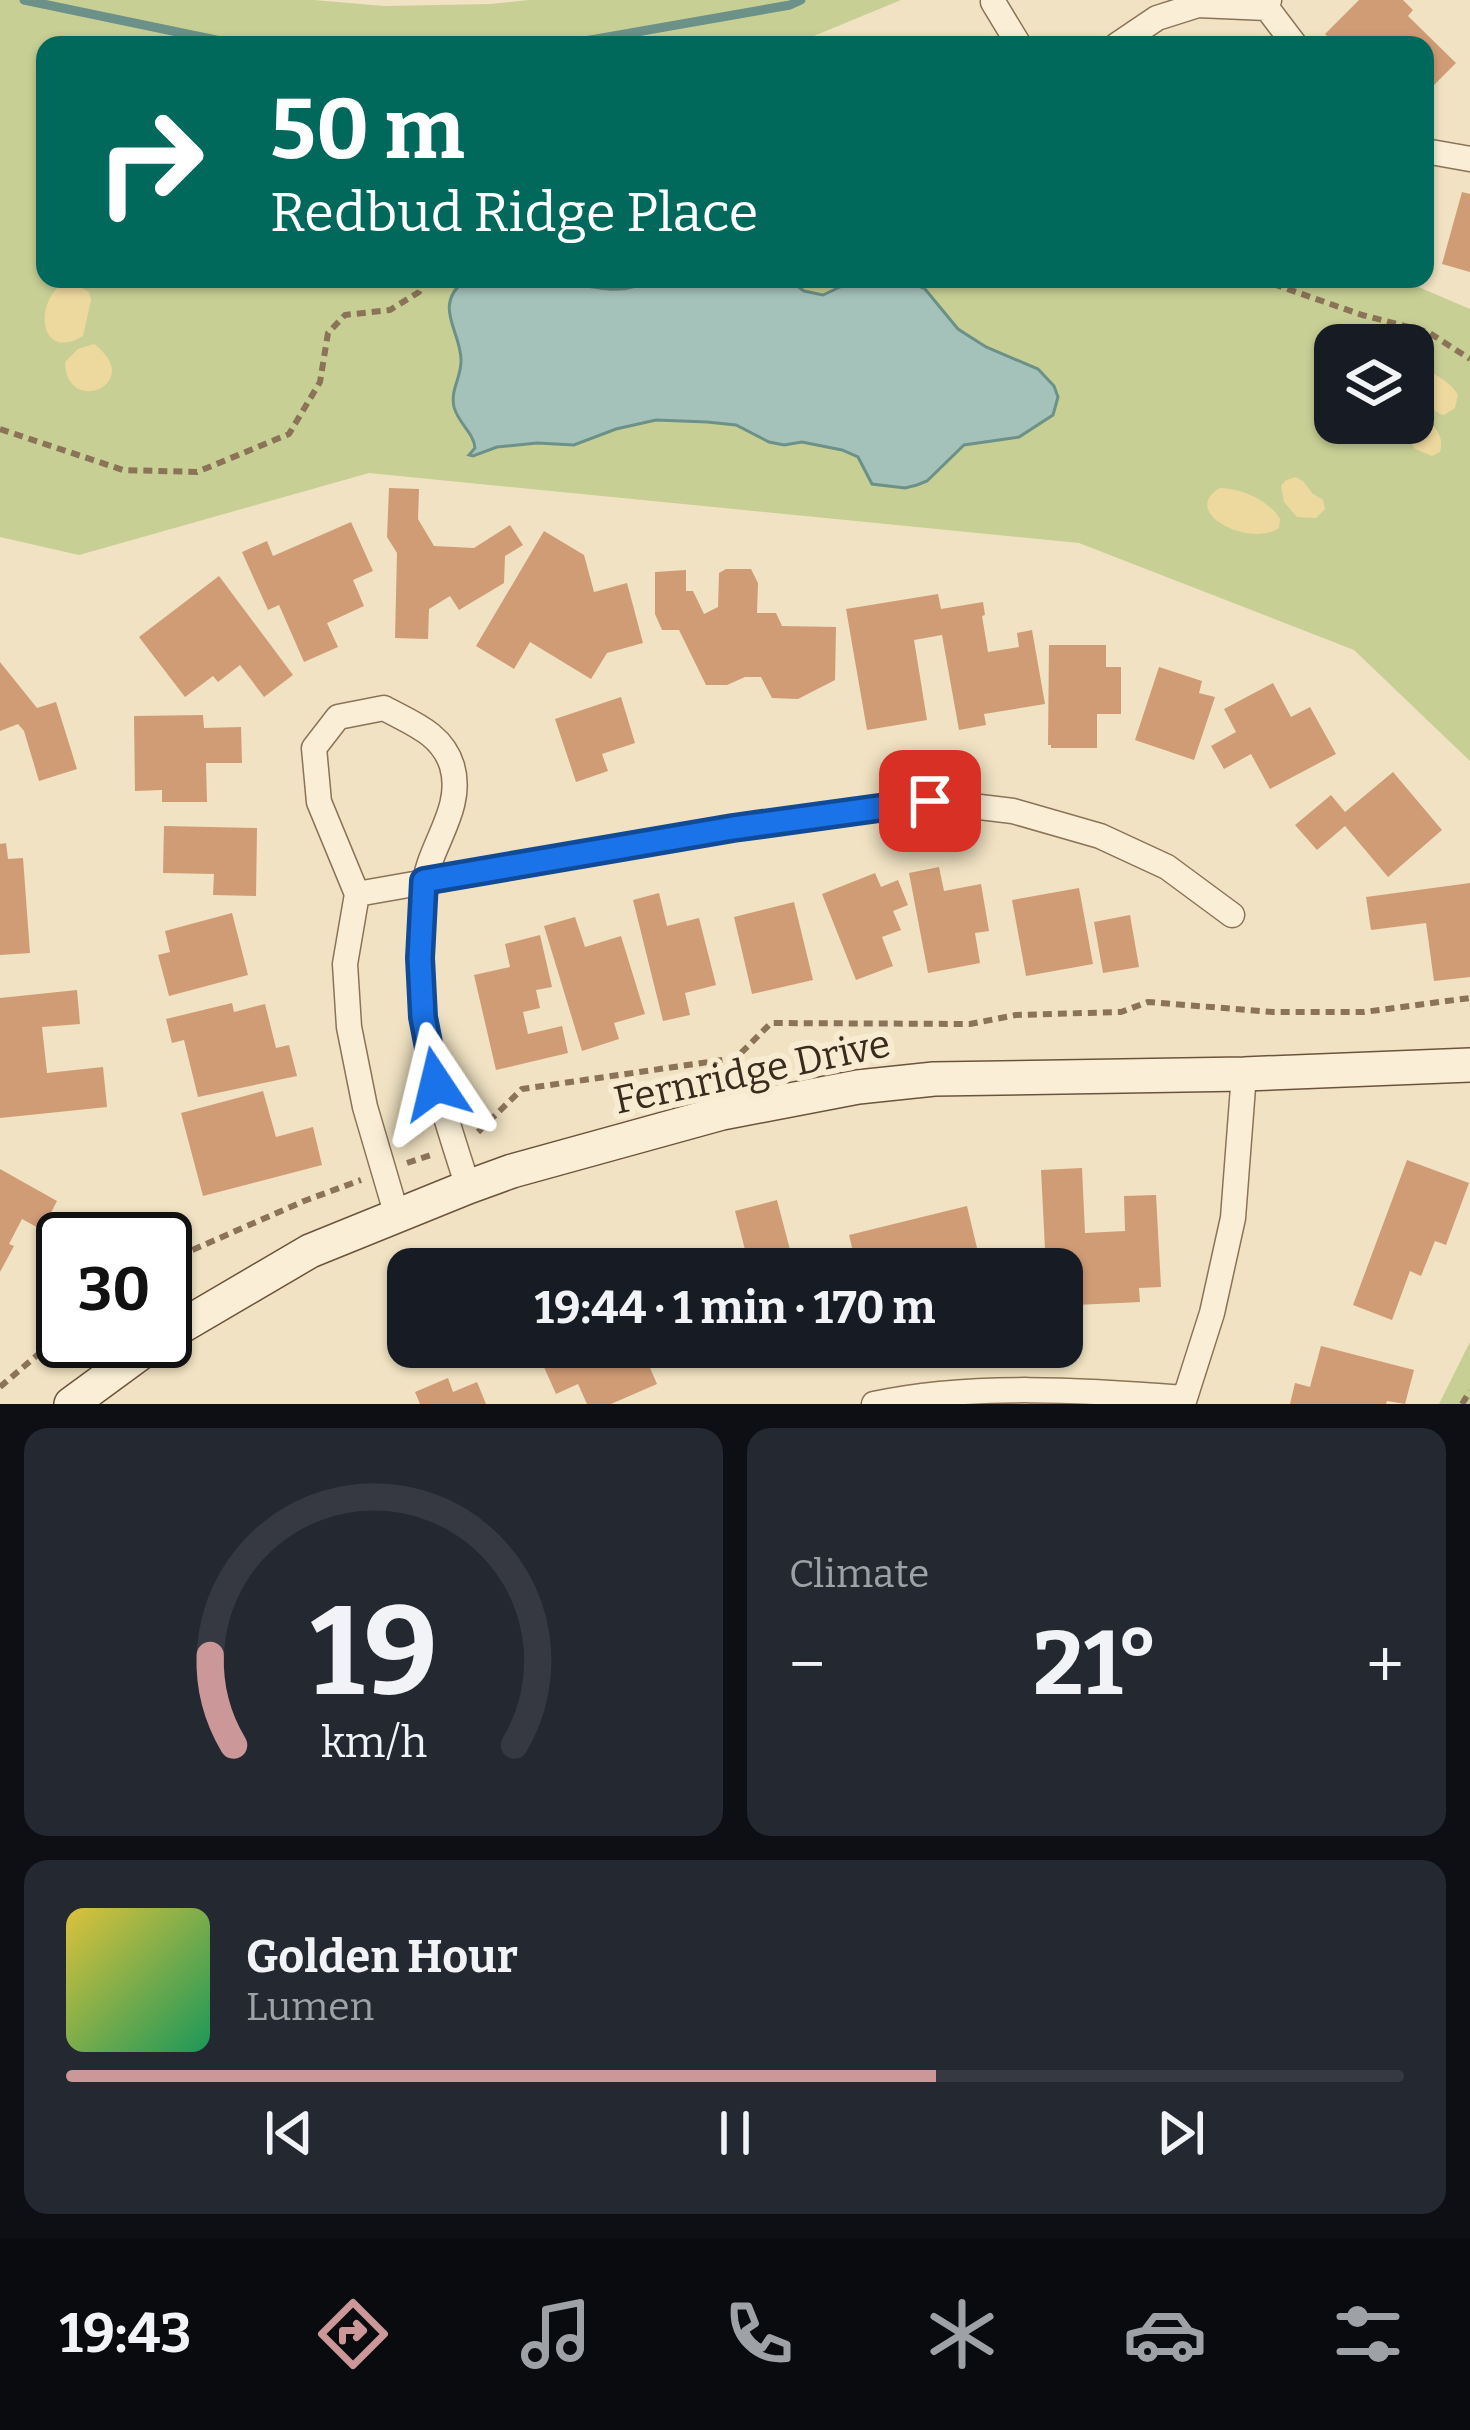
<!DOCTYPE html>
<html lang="en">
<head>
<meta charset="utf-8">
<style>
  body { margin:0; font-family:Bitter,serif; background:#242831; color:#f1f3f6; height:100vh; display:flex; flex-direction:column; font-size:45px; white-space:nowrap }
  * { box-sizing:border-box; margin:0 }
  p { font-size:39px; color:#9ea1a6 }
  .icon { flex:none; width:66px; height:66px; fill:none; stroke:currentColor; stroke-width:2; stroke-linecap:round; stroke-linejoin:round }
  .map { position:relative; height:1404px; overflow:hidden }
  .details { display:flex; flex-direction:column; gap:24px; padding:24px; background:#0d0f14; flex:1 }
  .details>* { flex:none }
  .top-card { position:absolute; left:36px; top:36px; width:1398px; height:252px; border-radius:24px; box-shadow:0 3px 9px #0004; background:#00695c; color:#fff; overflow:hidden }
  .buttons { position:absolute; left:1314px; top:324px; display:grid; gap:24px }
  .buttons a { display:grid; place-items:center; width:120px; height:120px; border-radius:24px; background:#171b24; box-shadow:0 3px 9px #0004; font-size:60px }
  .speed { position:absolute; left:36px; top:1212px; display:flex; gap:24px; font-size:60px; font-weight:700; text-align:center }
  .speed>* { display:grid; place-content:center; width:156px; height:156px; border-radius:50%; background:#171b24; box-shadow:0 3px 9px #0004; line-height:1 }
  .speed .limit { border:6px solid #111; border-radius:18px; background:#fff; color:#111 }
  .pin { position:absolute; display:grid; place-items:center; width:102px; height:102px; color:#fff; margin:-51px; border-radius:24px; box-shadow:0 6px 18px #0006 }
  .me { position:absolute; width:132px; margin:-66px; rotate:350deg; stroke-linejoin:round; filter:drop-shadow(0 0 9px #0008) }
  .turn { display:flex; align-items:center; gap:42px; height:252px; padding:0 36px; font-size:54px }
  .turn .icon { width:156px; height:156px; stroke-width:2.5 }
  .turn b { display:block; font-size:84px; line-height:102px }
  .big { font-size:90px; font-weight:700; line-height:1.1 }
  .details .card { flex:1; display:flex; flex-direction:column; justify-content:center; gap:18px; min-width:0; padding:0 42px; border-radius:24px; background:#242831 }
  .details .dial { align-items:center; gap:0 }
  .dial svg { height:312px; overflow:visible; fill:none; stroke:#363941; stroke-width:7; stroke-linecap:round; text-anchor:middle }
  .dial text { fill:#f1f3f6; stroke:none }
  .song { display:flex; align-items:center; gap:36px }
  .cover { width:144px; height:144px; border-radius:18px; background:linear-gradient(135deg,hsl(50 70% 55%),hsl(150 70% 35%)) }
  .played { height:12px; border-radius:6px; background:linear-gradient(90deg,#cb9798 65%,#363941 65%) }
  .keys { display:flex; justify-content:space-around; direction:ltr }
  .heat { display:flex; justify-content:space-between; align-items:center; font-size:66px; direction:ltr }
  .details .tiles { flex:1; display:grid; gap:24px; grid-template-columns:1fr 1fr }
  .card:last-child { grid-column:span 2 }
  .trip { position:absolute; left:387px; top:1248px; width:696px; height:120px; border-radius:24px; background:#171b24; box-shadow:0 3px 9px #0004; font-weight:700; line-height:120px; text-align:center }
  .dock { display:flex; height:192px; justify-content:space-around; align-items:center; background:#090b0e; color:#9ea1a6 }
  .dock .icon { width:84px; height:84px }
  .dock .active { color:#cb9798 }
  .dock b { font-size:54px; color:#f1f3f6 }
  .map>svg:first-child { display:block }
  .green { fill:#c8cf95; fill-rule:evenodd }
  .sand { fill:#edd89e }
  .water { fill:#a5c2ba; stroke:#6b9188; stroke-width:3 }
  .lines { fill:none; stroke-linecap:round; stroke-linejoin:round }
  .stream { stroke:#6b9188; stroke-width:9 }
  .building { fill:#d09c76 }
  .street-casing { stroke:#8b7358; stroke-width:27 }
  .secondary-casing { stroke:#6c543c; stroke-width:36 }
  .path { stroke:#8b7358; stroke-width:6; stroke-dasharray:9 6; stroke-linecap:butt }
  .street { stroke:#faefd6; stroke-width:24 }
  .secondary { stroke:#faefd6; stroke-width:33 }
  .route-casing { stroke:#114b97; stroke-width:30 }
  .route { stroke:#1a73e8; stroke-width:21 }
  .labels { text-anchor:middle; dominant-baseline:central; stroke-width:12; stroke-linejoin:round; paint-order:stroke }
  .street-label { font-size:39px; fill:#3a2b1d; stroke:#f7ecd2 }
</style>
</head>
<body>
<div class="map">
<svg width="1470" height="1404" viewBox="0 0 1470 1404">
  <rect width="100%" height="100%" fill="#f0e2c2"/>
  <path class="green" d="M 0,0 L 314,0 L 384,6 L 491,4 L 529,0 L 901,0 L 792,45 L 45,45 L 45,279 L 1400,279 L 1470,309 L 1470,761 L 1354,650 L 1079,543 L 369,473 L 79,555 L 0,537 ZM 1335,345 L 1413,345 L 1413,423 L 1335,423 Z
    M 1470,1342 L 1470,1404 L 1439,1404 Z"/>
  <path class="sand" d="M 63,283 L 74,283 L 89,292 L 91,300 L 83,336 C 40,362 33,304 63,283 Z
    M 94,344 C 147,383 66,418 65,362 L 78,349 Z
    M 1413,353 C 1423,358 1422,365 1431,372 C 1442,379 1451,383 1458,395 L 1455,408 L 1444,415 C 1432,413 1430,400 1419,397 L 1415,403 C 1424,422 1447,429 1440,452 L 1432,456 L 1415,449 L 1400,423 L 1413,423 Z
    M 1296,477 L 1304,482 L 1312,493 L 1323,500 L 1325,509 L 1316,518 L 1297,517 L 1284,502 L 1281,486 L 1286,480 Z
    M 1220,488 C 1241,488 1270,501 1280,519 L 1279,528 C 1251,548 1178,513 1220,488 Z"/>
  <path class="water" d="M 466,279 C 492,279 519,277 545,279 C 577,281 620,301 649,279 L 788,279 L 804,291 L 823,295 L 857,279 L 907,281 L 925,289 L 958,329 L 986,347 L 1038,369 L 1054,386 L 1058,397 L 1053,415 L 1019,437 L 964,445 L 927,481 L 917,485 L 905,488 L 872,484 L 858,457 L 842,450 L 802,442 L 784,445 L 769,442 L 736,425 L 707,422 L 656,420 L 616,429 L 574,445 L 537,443 L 497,447 L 473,456 L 469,455 L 475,448 C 474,433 458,423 454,407 C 450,389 462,377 461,359 C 460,329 432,306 466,279 Z"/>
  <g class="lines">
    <path class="stream" d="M 24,0 L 240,45
      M 562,45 L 790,5 L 801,0"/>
  </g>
  <path class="building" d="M 1359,0 L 1403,0 L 1413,10 L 1408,16 L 1456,63 L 1425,94 L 1425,45 L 1371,45 L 1367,41 L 1362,45 L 1336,45 L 1325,34 Z
    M 1462,192 L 1470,194 L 1470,272 L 1442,264 Z
    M 389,488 L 419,489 L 418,519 L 434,546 L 474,548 L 510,525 L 523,545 L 505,556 L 504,583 L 459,610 L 450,596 L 429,609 L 428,639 L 395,638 L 397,553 L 387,537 Z
    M 351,522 L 373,571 L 353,580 L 364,606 L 327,623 L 338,647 L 304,662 L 279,605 L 268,610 L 242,552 L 267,541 L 273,556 Z
    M 544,531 L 584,555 L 594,592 L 627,583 L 643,643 L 607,653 L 591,679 L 530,642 L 514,669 L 476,646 Z
    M 726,569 L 751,569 L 758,583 L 757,613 L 776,613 L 782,626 L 836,627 L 835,680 L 798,699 L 772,698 L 761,677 L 745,677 L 727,685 L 706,685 L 679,630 L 662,630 L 655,614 L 655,572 L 686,570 L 686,591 L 693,591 L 704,614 L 718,607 L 719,573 Z
    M 219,576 L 293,675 L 264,697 L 240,665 L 218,682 L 213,676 L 185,697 L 139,637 Z
    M 938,594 L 941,609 L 983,602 L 985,615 L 982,616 L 988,652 L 1019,647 L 1017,633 L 1032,630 L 1045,704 L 984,714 L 986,725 L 959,730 L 942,635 L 914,640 L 927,720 L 867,730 L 846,609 Z
    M 1049,645 L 1106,645 L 1106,667 L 1121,667 L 1121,714 L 1097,714 L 1097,748 L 1051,748 L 1051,745 L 1048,745 Z
    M 0,662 L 37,708 L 56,702 L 77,769 L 39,781 L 24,731 L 18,724 L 0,731 Z
    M 1159,667 L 1202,681 L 1199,693 L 1215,697 L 1194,760 L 1135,740 Z
    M 1273,683 L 1291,717 L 1310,707 L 1336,754 L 1270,789 L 1251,754 L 1224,769 L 1211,746 L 1236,732 L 1224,709 Z
    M 621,697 L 635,743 L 602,754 L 608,771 L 576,782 L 555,719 Z
    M 203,715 L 204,728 L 241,727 L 242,763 L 206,763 L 207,802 L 162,802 L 162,790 L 135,791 L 134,716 Z
    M 1393,772 L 1442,830 L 1388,877 L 1345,826 L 1317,850 L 1295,825 L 1331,795 L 1345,812 Z
    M 164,826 L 257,828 L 256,896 L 213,895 L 214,874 L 163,873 Z
    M 6,843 L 8,859 L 23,858 L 30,953 L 0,955 L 0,844 Z
    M 939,867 L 944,891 L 981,884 L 989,931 L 975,933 L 980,963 L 928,973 L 909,873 Z
    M 875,873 L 881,887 L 898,880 L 908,905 L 893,911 L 901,930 L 882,937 L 893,966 L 856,980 L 822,894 Z
    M 1470,883 L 1470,977 L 1434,981 L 1426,923 L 1371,930 L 1366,897 Z
    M 1079,888 L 1093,964 L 1026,976 L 1012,900 Z
    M 659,893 L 667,926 L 699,918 L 716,985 L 685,993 L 690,1015 L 663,1021 L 633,900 Z
    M 794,902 L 813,980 L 752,994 L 734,917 Z
    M 232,913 L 248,975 L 169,996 L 158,955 L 170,952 L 165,931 Z
    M 1130,915 L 1139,967 L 1103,973 L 1094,922 Z
    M 575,917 L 585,947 L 621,936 L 645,1014 L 614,1023 L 619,1039 L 582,1051 L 544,926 Z
    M 540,935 L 552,987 L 536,990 L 540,1008 L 523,1012 L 528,1034 L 562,1026 L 568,1053 L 496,1070 L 474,975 L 510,967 L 505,944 Z
    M 77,990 L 80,1024 L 42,1027 L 47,1073 L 103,1067 L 107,1107 L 0,1118 L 0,998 Z
    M 232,1003 L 234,1012 L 265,1004 L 276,1048 L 289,1045 L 297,1076 L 198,1097 L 184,1040 L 172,1043 L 166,1019 Z
    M 263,1091 L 276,1137 L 313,1127 L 322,1165 L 203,1196 L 181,1113 Z
    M 1407,1160 L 1469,1183 L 1446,1245 L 1435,1241 L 1421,1276 L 1410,1271 L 1392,1320 L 1353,1305 Z
    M 1082,1168 L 1085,1233 L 1125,1231 L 1124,1196 L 1156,1195 L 1161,1287 L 1139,1288 L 1140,1302 L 1076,1305 L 1074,1270 L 1046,1269 L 1041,1170 Z
    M 0,1169 L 57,1201 L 42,1230 L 22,1219 L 9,1244 L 14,1246 L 0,1272 Z
    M 777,1200 L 795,1269 L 750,1269 L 735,1211 Z
    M 967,1206 L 982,1269 L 857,1269 L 849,1235 Z
    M 1321,1346 L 1414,1370 L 1405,1404 L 1387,1401 L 1386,1404 L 1290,1404 L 1295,1383 L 1310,1387 Z
    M 535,1347 L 641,1347 L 657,1384 L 611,1404 L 587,1404 L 578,1384 L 556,1394 Z
    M 448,1378 L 453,1392 L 477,1382 L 486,1404 L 420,1404 L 415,1392 Z"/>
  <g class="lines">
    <g class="street-casing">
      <path id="street" d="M 1269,0 L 1267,8 L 1295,45
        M 993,2 L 1019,45
        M 1117,45 L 1157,18 L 1198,5 L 1267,8
        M 1425,151 L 1470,159
        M 357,894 L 733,828 L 930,801 L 1013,811 L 1100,836 L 1167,867 L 1232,915
        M 397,1216 L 365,1107 L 349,1027 L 345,964 L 357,894 L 319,802 L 314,748 L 338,717 L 384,708 C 411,723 442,733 452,766 C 465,810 427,847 424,889 C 421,932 418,975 424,1018 C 431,1076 450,1131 468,1187
        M 874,1404 C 970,1383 1087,1390 1184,1398
        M 1183,1404 L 1212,1313 L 1233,1218 L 1244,1074"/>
    </g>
    <g class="secondary-casing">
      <path id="secondary" d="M 165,1336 L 310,1251 L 468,1187 L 512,1171 L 722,1113 L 858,1087 L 934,1079 L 1244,1074 L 1470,1065
        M 71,1404 L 157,1341"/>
    </g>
    <path class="path" d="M 1259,279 L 1362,315 L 1428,332 L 1470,359
      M 0,429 L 123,470 L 197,472 L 289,434 L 320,382 L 328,333 L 345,315 L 390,310 L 419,292 L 425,279
      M 478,1132 L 522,1089 L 736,1058 L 771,1023 L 970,1024 L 1016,1015 L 1121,1012 L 1148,1002 L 1273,1012 L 1364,1012 L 1470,998
      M 407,1163 L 434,1154
      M 165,1262 L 304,1201 L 361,1180
      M 0,1387 L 63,1333
      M 1462,1404 L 1470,1391"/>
    <use href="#street" class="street"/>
    <use href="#secondary" class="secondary"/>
  </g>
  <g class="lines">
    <g class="route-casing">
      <path id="route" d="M 436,1084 L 423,1017 L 420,958 L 424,881 L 733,828 L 930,801"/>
    </g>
    <use href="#route" class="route"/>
  </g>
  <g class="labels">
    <g class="street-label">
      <text transform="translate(752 1072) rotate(-12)">Fernridge Drive</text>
    </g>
  </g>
</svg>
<div class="buttons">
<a><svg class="icon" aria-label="layers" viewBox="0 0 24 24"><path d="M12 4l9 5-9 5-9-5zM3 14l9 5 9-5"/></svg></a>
</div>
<div class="speed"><div class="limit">30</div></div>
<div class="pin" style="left:930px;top:801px;background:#d93025"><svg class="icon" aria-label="arrive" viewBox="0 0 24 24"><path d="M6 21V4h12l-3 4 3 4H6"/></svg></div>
<svg class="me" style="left:436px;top:1084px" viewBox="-20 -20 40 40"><path d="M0-17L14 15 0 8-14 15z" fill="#1a73e8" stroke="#fff" stroke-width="4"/></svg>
<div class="trip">19:44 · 1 min · 170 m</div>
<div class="top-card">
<div class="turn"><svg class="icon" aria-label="right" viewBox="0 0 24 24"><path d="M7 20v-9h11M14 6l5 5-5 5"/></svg><div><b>50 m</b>Redbud Ridge Place</div></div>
</div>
</div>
<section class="details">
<div class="tiles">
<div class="card dial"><svg viewBox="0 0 100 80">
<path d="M14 69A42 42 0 1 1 86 69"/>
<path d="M14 69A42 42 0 0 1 8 46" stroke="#cb9798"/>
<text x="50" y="56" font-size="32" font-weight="700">19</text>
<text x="50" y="72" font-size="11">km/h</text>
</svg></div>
<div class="card"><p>Climate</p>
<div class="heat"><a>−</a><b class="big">21°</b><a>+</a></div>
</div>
<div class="card">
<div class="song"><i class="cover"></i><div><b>Golden Hour</b><p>Lumen</p></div></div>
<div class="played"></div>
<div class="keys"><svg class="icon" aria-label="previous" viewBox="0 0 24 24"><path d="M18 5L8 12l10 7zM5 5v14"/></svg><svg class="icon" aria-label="pause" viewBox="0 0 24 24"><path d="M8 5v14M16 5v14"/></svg><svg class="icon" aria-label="next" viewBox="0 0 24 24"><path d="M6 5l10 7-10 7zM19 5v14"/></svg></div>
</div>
</div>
</section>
<nav class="dock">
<b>19:43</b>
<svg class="icon active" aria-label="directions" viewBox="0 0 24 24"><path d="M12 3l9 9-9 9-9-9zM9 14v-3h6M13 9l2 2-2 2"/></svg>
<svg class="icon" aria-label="music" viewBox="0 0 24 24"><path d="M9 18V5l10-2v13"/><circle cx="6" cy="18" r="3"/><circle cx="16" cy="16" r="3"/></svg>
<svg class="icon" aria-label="phone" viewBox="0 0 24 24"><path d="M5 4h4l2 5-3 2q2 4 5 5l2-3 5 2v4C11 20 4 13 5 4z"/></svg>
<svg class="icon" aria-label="climate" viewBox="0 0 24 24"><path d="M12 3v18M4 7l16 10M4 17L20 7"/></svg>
<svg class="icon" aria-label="car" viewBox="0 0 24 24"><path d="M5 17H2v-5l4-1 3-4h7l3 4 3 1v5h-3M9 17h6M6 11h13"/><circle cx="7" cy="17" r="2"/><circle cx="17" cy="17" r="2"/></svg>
<svg class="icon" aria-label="filters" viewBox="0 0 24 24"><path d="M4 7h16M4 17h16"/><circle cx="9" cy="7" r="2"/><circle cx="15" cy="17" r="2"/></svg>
</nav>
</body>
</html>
